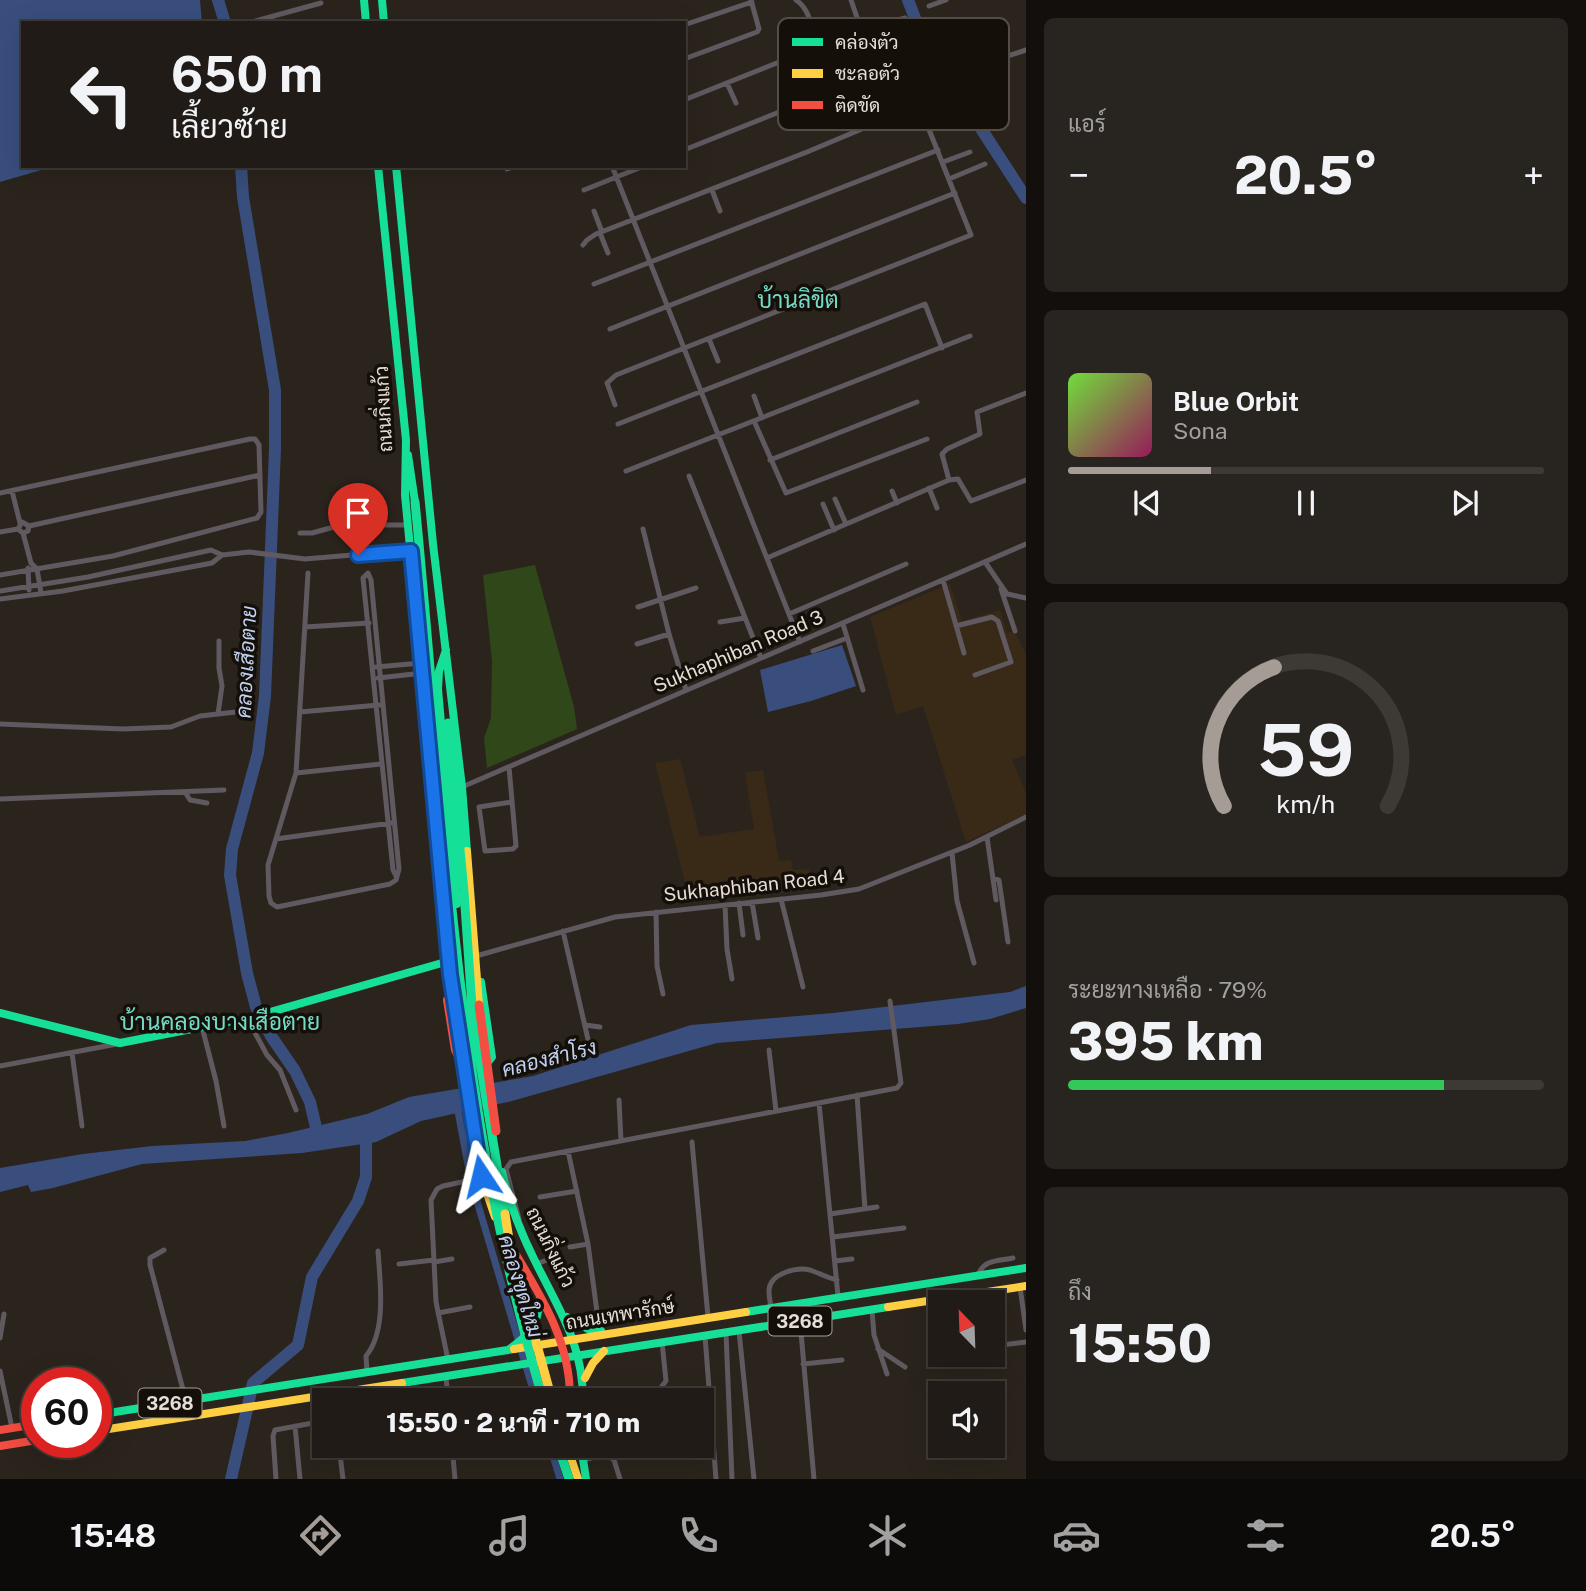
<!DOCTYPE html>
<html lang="th">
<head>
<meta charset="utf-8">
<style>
  body { margin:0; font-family:"Public Sans",Sarabun,sans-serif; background:#28241f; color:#f1f3f6; height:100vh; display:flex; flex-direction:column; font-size:26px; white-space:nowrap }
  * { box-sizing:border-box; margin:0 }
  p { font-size:23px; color:#a2a1a1 }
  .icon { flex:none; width:38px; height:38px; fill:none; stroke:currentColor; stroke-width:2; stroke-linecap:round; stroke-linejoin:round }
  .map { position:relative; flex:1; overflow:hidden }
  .drawer { display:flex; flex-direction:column; gap:18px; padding:18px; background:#120f0c; width:560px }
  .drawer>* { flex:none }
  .banner { position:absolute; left:21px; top:21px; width:665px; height:147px; border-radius:0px; box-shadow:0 7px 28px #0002,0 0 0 2px #3d3935; background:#201b16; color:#f1f3f6; overflow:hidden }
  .needle { width:46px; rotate:337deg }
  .fabs { position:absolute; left:928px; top:1290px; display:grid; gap:14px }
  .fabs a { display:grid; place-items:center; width:77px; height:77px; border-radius:0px; background:#201b16; box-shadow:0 7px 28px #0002,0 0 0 2px #3d3935; font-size:35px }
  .speed { position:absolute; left:21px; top:1367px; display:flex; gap:14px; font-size:35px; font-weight:700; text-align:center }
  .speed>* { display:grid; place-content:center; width:91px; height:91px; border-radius:50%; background:#201b16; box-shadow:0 7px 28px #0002,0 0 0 2px #3d3935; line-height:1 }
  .speed .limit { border:10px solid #d22; background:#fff; color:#111 }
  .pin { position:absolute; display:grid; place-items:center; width:60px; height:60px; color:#fff; margin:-72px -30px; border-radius:50% 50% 50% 0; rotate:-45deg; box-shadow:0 0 7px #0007 }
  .pin .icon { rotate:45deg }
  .me { position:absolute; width:77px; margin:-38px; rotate:350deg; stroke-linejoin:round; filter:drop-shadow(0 0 5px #0008) }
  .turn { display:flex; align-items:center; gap:24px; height:147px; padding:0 35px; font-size:32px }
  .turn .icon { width:91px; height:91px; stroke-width:2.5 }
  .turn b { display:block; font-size:49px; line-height:60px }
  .big { font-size:52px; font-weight:800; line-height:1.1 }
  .drawer .card { flex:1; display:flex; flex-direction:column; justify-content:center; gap:10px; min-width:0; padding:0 24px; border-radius:10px; background:#28241f }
  .drawer .dial { align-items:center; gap:0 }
  .dial svg { height:182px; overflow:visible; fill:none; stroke:#3d3935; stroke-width:7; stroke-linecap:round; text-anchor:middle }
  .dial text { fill:#f1f3f6; stroke:none }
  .song { display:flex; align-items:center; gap:21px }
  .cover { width:84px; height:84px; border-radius:10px; background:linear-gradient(135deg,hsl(100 70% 55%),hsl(330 70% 35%)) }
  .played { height:7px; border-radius:4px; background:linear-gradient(90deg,#a59d95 30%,#3d3935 30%) }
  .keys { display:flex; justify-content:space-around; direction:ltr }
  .heat { display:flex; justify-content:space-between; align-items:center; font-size:38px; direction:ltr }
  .charge { height:10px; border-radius:5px; background:linear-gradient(90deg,#34c759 79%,#3d3935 0) }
  .trip { position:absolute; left:312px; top:1388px; width:402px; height:70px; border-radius:0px; background:#201b16; box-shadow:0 7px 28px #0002,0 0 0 2px #3d3935; font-weight:800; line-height:70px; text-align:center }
  .menu { display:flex; height:112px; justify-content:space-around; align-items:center; background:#0d0b09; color:#a2a1a1 }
  .menu .icon { width:49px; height:49px }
  .menu .selected { color:#a59d95 }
  .menu b { font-size:32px; color:#f1f3f6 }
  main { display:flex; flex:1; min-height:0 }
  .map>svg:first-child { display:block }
  .built { fill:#392a18 }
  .green { fill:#30471a }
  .water { fill:#394e7d }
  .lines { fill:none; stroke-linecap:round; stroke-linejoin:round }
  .canal { stroke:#394e7d; stroke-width:7 }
  .river { stroke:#394e7d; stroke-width:12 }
  .street { stroke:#615960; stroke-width:5 }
  .fast { stroke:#16e098; stroke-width:8 }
  .slow { stroke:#ffcf43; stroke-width:8 }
  .jam { stroke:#f24e42; stroke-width:8 }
  .fast-bridge { stroke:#16e098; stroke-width:9 }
  .slow-bridge { stroke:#ffcf43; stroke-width:9 }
  .jam-bridge { stroke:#f24e42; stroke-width:9 }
  .route-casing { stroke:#114b97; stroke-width:18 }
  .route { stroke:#1a73e8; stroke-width:12 }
  .labels { text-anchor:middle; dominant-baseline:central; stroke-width:7; stroke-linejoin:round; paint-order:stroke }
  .shield { fill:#140f09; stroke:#a7a098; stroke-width:2 }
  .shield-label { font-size:18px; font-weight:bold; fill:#e6ded5 }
  .street-label { font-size:19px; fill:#e6ded5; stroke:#140f09 }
  .water-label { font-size:21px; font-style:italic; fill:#c0d1f1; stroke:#140f09 }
  .quarter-label { font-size:23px; fill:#75dac7; stroke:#140f09 }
  .key { fill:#140f09; stroke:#534d46; stroke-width:2 }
  .key-label { font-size:19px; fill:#e6ded5 }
</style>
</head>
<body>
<main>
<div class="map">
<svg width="1026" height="1479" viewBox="0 0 1026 1479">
  <rect width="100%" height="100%" fill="#2b241d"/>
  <path class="built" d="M 950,584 L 962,621 L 1000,610 L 1007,633 L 1014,631 L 1026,654 L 1026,755 L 1012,760 L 1026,793 L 1026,814 L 966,842 L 923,706 L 896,715 L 870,617 Z
    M 680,759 L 700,837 L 754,829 L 745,773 L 763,770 L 779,861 L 791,860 L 793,870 L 809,869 L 812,890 L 692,902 L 688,895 L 655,763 Z"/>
  <path class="green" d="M 535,565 L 574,707 L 577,729 L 487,768 L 484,738 L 491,718 L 492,661 L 483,575 Z"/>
  <path class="water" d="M 0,0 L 200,0 L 202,23 L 23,23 L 23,166 L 55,166 L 0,182 Z
    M 842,645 L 856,686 L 811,701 L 768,712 L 760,670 Z
    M 1026,986 L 1026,1008 L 990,1019 L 958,1024 L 717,1043 L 512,1101 L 421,1121 L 376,1142 L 302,1153 L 142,1164 L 53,1188 L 31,1192 L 28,1185 L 0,1192 L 0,1168 L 83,1154 L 152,1146 L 245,1141 L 288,1133 L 367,1114 L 409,1097 L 533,1076 L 691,1025 L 833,1013 L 1010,992 Z"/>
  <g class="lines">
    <path class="canal" d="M 457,1106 L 471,1181 L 536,1400
      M 550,1446 L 560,1479"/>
    <path class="river" d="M 218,0 L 225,23
      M 908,0 L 923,39 L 1026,198
      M 241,166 L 243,197 L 275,390 L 275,449 L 265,696 L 258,753 L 232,849 L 230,875 L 247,973 L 256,1007 L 271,1036 L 295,1071 L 310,1102 L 319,1140
      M 231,1479 L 253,1383 L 298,1345 L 312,1277 L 358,1201 L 366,1177 L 366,1132"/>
    <path class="street" d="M 796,0 C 811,10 812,30 816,47
      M 851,0 L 862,32
      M 929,6 L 946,0
      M 252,22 L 321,3
      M 684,25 L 752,2
      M 684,59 L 757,32 L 759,29 L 751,0
      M 971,68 L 1026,50
      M 727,83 L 736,103
      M 684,100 L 827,43 L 905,18
      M 684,150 L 902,63
      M 943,162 L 970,152
      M 612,166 L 800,642
      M 507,169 L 515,166
      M 949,179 L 985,164
      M 584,190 L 644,166
      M 712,190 L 720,211
      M 594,211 L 602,232
      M 600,233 L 608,253
      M 583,245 L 587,240 L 596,234 L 807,152 L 919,105
      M 594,284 L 938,150
      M 610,329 L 955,193
      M 709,339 L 718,361
      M 754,396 L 762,418
      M 615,405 L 607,383 L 616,375 L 971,235 L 887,24
      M 754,421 L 786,493 L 927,439
      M 618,424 L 925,304 L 942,348
      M 770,460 L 917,402
      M 626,471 L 970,336
      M 689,476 L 761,658
      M 949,480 L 942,454 L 947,449 L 980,434 L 977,412 L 1026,393
      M 929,488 L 937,508
      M 12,491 L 20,523
      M 892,491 L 897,503
      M 0,493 L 250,439 L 255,439 L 259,445 L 261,512 L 257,518 L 113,556 L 0,575
      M 835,499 L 846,524
      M 823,504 L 834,530
      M 29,526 L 260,475
      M 643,529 L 669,634 L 686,690
      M 0,532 L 18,529 L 22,522 L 29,526 L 28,531 L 23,533 L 18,529
      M 23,533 L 31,563 L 37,569 L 41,593
      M 300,533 L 312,533 L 341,525 L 407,525
      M 767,558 L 949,480 L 958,479 L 971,501 L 1026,480
      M 985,562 L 1007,594 L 1026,598
      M 28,568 L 29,590
      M 308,573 L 296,773 L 268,865 L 269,896 L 271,903 L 277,907 L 390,884 L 396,880 L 399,869 L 371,580 L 368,573 L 363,578 L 393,870 L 396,876
      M 943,580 L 964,653
      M 1001,589 L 1015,631
      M 0,591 L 88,577 L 211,550 L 222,555 L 249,552 L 305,559 L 411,550
      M 0,599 L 63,591 L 212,563 L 222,555
      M 638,607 L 696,588
      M 789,614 L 906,564
      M 720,622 L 745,618
      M 843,624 L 863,690
      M 956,626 L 992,617 L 998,621 L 1011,662 L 975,675
      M 305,627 L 369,623
      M 637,644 L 669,634
      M 813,651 L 847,638
      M 376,667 L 421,663
      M 378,678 L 423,673
      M 300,712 L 379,705
      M 218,714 L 236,712 L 249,706
      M 0,724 L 123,729 L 171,727 L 200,716 L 218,714 L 222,686 L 219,668 L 219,641
      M 509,767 L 516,846 L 513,849 L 485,851 L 479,807 L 512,802
      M 296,773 L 381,764
      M 462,787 L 1026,544
      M 185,792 L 190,800 L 207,803
      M 0,799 L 224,790
      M 987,837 L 996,900
      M 276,839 L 391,823
      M 952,853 L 957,901 L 974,963
      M 993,878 L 999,880 L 1008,942
      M 781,899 L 803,987
      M 752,902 L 758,938
      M 739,903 L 743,935
      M 725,905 L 727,949 L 732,979
      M 656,912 L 657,966 L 663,994
      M 563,931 L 590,1048
      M 476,956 L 615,917 L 821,895 L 859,889 L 970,845 L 1026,817
      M 247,1018 L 267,1055 L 280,1070 L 296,1110
      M 585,1025 L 600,1027
      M 202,1027 L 216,1081 L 224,1126
      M 769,1050 L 776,1111
      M 72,1053 L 82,1126
      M 0,1066 L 117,1044
      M 857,1095 L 865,1209
      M 619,1100 L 621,1141
      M 819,1103 L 838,1296
      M 692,1142 L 708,1317
      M 568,1151 L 588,1244 L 597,1312 L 594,1331
      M 540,1197 L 577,1191
      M 830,1214 L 877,1207
      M 519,1219 L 506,1169 L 511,1162 L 897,1088 L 901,1083 L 890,1001
      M 833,1237 L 904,1228
      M 570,1247 L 588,1244
      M 164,1250 L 150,1258 L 150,1265 L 186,1401
      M 835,1261 L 852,1259
      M 434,1262 L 452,1259
      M 399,1264 L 434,1260
      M 536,1264 L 558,1256
      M 978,1275 C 984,1259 998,1261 1013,1258
      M 1020,1287 L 1026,1330
      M 771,1307 C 770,1302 769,1296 769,1290 C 770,1273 797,1267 810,1270 C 819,1273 828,1278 837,1280
      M 872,1310 L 874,1335 L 887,1374
      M 438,1313 L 470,1307
      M 800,1321 L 814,1479
      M 739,1331 L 754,1479
      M 726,1333 L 732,1479
      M 705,1336 L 716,1479
      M 0,1338 L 4,1314
      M 992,1346 L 1026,1342
      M 878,1349 L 905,1367
      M 939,1353 L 940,1353
      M 448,1360 L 436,1302 L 431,1200 L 437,1189 L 443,1186 L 481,1178
      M 803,1364 L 842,1360
      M 0,1371 L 12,1428
      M 367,1372 L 366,1356 C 387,1331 380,1282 378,1251
      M 446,1377 L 448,1400
      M 641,1400 L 654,1396 L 666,1381 L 662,1342
      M 295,1426 L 300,1479
      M 339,1446 L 343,1479
      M 452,1446 L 455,1479
      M 583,1460 L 607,1454 L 614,1460 L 620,1479
      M 276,1479 L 273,1436 L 275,1430 L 324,1421"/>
    <path class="fast" d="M 364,0 L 366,23
      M 382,0 L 384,23
      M 378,166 L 406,440 L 405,495 L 454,1008
      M 396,166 L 433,544 L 462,787 L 467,851
      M 408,455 L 415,502
      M 446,650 L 439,671 L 438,689 L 457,904
      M 481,982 L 492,1057 L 485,1065
      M 0,1013 L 120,1043 L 253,1017 L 456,959
      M 502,1172 C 509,1202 520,1231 534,1259 C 558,1308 583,1343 583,1400
      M 746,1312 L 1026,1268
      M 567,1317 L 588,1329 L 601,1331
      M 508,1350 C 527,1337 539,1325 539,1301
      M 402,1383 L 888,1307
      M 96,1415 L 514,1349
      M 581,1446 L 586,1479"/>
    <path class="slow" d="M 467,851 L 479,1005
      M 481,1176 L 495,1217
      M 888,1307 L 1026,1286
      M 514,1349 L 746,1312
      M 585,1378 L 593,1363 L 604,1351
      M 96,1431 L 402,1383
      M 567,1446 L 578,1479"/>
    <path class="jam" d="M 447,1000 L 455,1050 L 462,1064
      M 512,1248 C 541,1296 571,1342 570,1400
      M 0,1430 L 37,1424
      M 0,1446 L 37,1440"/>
    <path class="fast-bridge" d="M 415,502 C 437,724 448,949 488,1169 C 502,1247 521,1324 543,1400
      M 448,723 L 464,892 L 473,1020 L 505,1214
      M 558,1446 L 569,1479"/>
    <path class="slow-bridge" d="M 505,1214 L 510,1246 L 552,1400"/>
    <path class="jam-bridge" d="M 479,1005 L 496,1131
      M 454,1008 L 481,1176"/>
  </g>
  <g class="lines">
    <g class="route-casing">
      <path id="route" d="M 358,555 L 411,551 L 450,974 L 481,1176"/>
    </g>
    <use href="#route" class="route"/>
  </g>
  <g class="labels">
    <g class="shield">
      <rect x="768.5" y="1306.5" width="63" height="29" rx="5"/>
      <rect x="138.5" y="1388.5" width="63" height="29" rx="5"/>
    </g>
    <g class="shield-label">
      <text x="800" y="1321">3268</text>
      <text x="170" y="1403">3268</text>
    </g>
    <g class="street-label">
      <text transform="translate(383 409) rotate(-93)">ถนนกิ่งแก้ว</text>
      <text transform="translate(738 651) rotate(-23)">Sukhaphiban Road 3</text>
      <text transform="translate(754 885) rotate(-6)">Sukhaphiban Road 4</text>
      <text transform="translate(551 1247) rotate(64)">ถนนกิ่งแก้ว</text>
      <text transform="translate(620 1314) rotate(-9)">ถนนเทพารักษ์</text>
    </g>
    <g class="water-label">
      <text transform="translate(246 662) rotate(-87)">คลองเสือตาย</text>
      <text transform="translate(549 1058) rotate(-14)">คลองสำโรง</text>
      <text transform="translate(521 1286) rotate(73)">คลองขุดใหม่</text>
    </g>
    <g class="quarter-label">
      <text x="798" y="299">บ้านลิขิต</text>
      <text x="220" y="1021">บ้านคลองบางเสือตาย</text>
    </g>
  </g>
  <rect x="778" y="18" width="231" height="112" rx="10" class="key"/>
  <rect x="792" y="38" width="31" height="8" fill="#16e098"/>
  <rect x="792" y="69" width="31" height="9" fill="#ffcf43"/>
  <rect x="792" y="101" width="31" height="8" fill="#f24e42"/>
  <g class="key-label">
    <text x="835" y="49">คล่องตัว</text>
    <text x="835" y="80">ชะลอตัว</text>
    <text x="835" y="112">ติดขัด</text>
  </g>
</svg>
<div class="fabs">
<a><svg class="needle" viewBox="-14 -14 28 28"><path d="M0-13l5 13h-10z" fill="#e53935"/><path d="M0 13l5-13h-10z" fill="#a2a1a1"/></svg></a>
<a><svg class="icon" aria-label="sound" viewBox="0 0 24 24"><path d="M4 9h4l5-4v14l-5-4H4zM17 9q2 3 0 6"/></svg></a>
</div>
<div class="speed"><div class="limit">60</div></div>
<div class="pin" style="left:358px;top:555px;background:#d93025"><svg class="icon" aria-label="arrive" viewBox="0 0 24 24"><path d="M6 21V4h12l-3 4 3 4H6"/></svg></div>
<svg class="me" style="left:481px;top:1176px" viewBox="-20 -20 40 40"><path d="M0-17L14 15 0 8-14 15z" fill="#1a73e8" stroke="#fff" stroke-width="4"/></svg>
<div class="trip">15:50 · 2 นาที · 710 m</div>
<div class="banner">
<div class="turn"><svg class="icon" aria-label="left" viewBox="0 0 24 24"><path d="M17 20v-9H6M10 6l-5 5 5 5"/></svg><div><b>650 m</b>เลี้ยวซ้าย</div></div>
</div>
</div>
<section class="drawer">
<div class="card"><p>แอร์</p>
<div class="heat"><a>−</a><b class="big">20.5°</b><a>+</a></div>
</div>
<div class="card">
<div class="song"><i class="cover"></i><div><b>Blue Orbit</b><p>Sona</p></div></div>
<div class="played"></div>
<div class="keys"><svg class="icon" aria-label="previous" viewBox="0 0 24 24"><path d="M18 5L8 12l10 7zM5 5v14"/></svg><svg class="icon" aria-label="pause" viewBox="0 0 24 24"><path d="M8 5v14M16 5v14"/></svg><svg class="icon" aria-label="next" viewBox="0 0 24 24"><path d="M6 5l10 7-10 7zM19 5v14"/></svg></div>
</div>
<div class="card dial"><svg viewBox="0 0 100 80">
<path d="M14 69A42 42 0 1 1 86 69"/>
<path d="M14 69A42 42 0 0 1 36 8" stroke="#a59d95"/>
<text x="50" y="56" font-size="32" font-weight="700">59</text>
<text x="50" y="72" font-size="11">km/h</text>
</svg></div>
<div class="card"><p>ระยะทางเหลือ · 79%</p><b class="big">395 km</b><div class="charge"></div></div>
<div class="card"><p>ถึง</p><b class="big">15:50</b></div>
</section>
</main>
<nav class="menu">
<b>15:48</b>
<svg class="icon selected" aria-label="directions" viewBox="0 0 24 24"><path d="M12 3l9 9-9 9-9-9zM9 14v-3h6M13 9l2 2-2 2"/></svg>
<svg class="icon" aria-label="music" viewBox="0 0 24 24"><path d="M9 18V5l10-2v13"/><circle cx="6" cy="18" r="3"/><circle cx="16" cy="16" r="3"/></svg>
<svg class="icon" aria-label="phone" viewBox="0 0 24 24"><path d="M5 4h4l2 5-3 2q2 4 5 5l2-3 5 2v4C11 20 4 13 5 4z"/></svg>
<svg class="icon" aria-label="climate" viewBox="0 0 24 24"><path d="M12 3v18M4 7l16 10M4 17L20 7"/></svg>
<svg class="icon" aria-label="car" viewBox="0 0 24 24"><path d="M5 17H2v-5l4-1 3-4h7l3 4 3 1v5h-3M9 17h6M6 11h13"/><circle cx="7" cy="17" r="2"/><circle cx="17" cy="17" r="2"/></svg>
<svg class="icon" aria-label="filters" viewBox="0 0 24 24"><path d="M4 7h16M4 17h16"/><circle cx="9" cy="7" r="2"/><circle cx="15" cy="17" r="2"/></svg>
<b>20.5°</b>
</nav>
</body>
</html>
